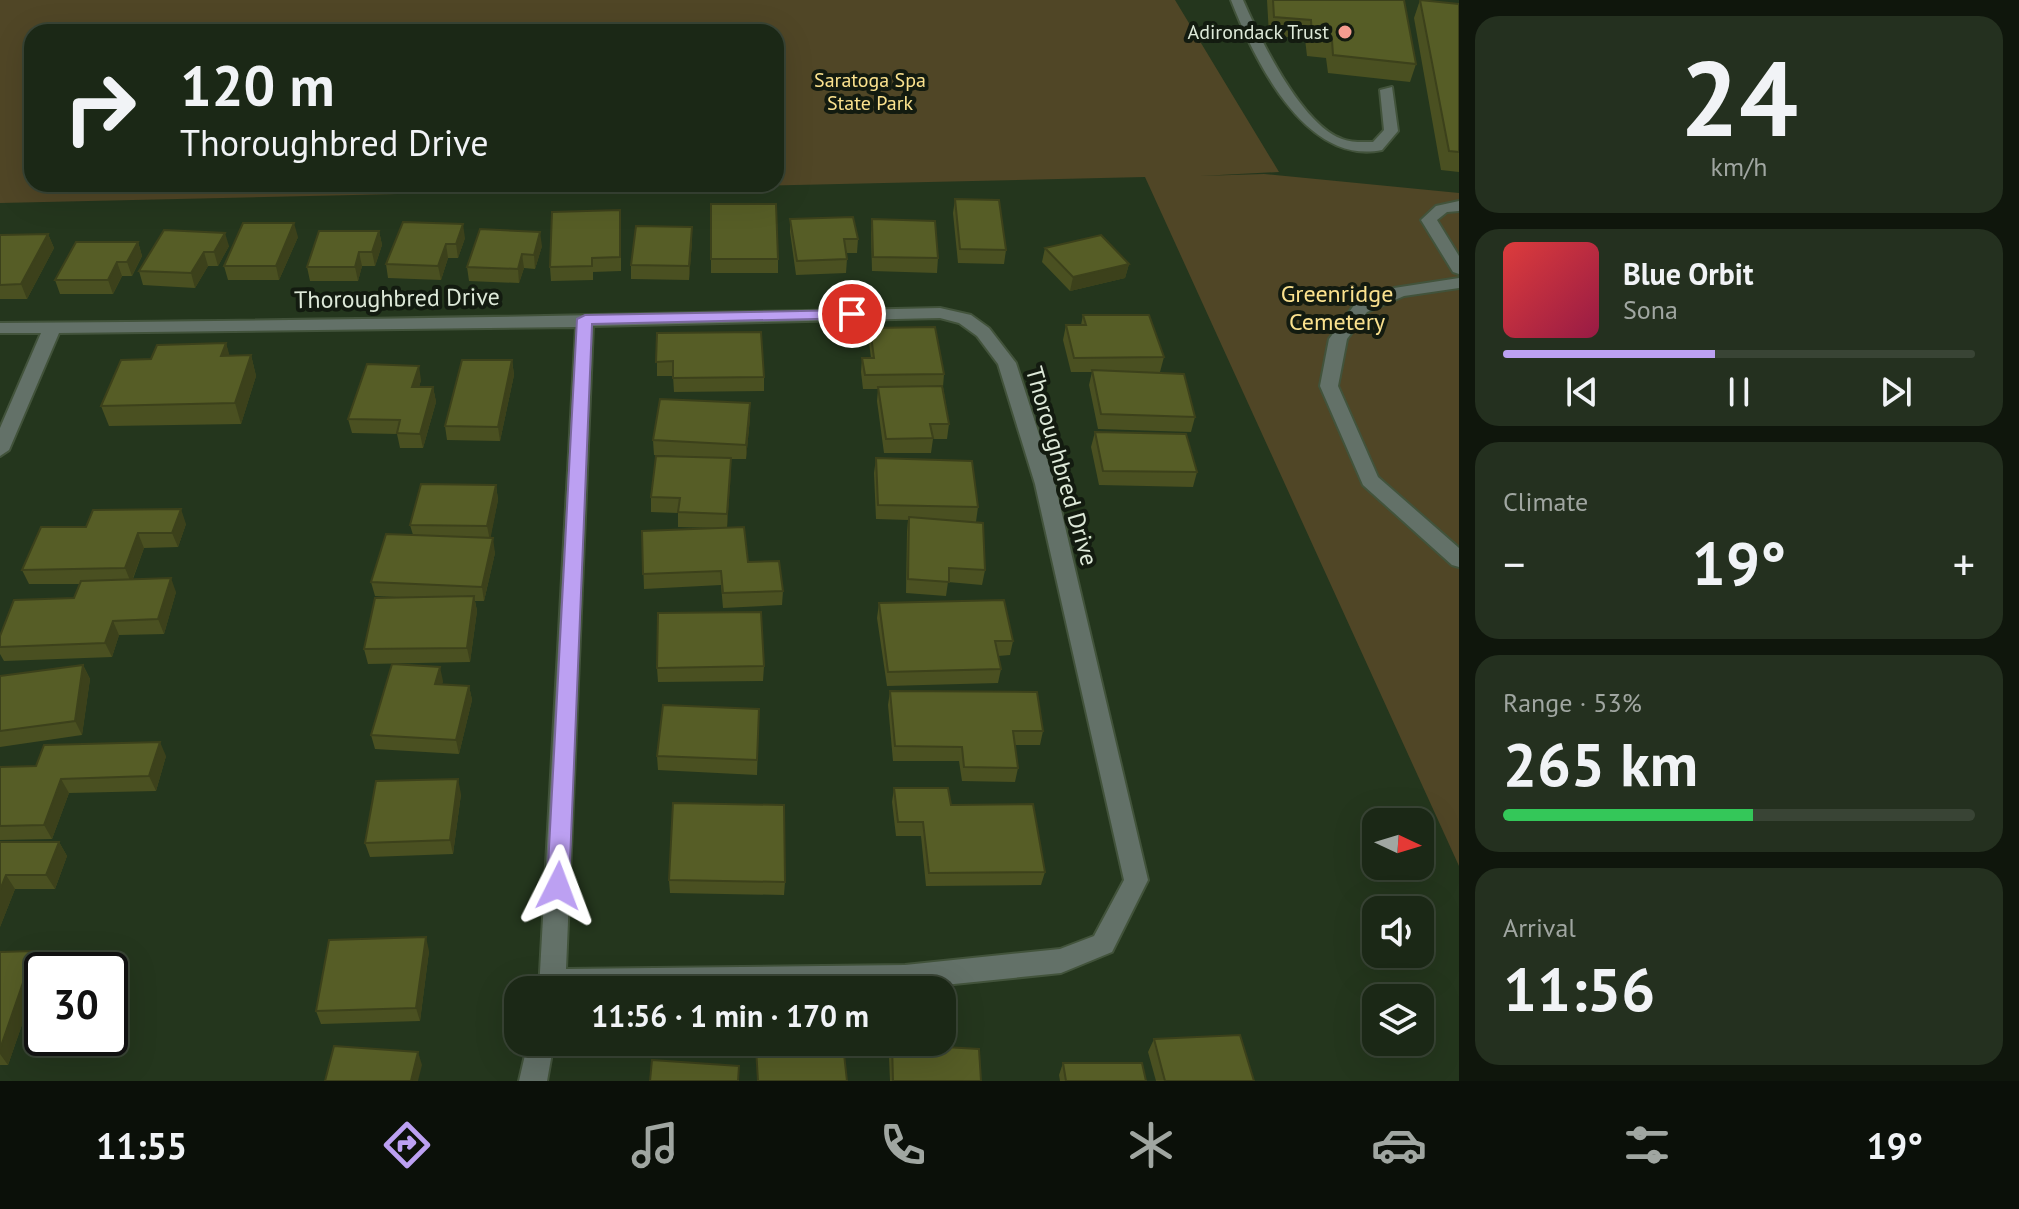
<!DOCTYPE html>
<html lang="en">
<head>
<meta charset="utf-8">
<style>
  body { margin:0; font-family:"PT Sans",sans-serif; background:#24301f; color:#f1f3f6; height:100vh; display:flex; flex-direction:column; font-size:30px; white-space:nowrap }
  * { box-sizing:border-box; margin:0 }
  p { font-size:26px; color:#a0a6a1 }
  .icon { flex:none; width:44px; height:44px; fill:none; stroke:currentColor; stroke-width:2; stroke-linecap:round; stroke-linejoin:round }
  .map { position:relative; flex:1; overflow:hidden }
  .details { display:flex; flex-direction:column; gap:16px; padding:16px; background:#0f160c; width:560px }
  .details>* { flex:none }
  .hud { position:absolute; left:24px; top:24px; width:760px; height:168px; border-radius:24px; box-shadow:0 8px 32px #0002,0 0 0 2px #394435; background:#1b2816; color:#f1f3f6; overflow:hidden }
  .needle { width:52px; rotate:94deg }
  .fabs { position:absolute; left:1362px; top:808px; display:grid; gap:16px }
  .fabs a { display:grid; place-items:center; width:72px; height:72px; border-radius:16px; background:#1b2816; box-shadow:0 8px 32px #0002,0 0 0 2px #394435; font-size:40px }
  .speed { position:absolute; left:24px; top:952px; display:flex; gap:16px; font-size:40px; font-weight:700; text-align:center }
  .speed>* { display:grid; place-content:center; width:104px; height:104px; border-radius:50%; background:#1b2816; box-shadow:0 8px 32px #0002,0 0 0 2px #394435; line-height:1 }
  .speed .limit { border:4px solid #111; border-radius:12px; background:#fff; color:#111 }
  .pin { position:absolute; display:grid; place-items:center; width:68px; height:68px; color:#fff; margin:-34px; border:4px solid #fff; border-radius:50%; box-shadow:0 2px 8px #0007 }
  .me { position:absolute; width:88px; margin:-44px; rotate:3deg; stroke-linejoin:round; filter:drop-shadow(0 0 6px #0008) }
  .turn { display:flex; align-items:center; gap:28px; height:168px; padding:0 24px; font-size:36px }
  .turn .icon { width:104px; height:104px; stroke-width:2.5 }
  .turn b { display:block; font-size:56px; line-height:68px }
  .big { font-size:60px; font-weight:600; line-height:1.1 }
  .details .widget { flex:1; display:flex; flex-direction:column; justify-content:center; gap:12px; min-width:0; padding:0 28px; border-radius:24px; background:#24301f }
  .details .dial { align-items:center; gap:0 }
  .dial b { font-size:104px; line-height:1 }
  .song { display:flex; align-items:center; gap:24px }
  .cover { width:96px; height:96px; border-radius:12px; background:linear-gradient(135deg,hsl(0 70% 55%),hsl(340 70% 35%)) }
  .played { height:8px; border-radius:4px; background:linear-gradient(90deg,#bca0f2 45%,#394435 45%) }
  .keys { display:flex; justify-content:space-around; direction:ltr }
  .heat { display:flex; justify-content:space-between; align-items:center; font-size:44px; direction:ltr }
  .charge { height:12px; border-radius:6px; background:linear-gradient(90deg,#34c759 53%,#394435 0) }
  .trip { position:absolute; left:504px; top:976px; width:452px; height:80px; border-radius:24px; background:#1b2816; box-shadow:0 8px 32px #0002,0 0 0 2px #394435; font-weight:600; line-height:80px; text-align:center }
  .dock { display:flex; height:128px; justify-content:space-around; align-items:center; background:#0b1009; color:#a0a6a1 }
  .dock .icon { width:56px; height:56px }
  .dock .on { color:#bca0f2 }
  .dock b { font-size:36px; color:#f1f3f6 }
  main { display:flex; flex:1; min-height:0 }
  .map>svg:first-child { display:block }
  .green { fill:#504626; fill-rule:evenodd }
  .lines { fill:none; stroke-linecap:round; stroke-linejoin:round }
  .service-casing { stroke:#42533b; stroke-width:4 }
  .minor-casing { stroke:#42533b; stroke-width:4 }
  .service { fill:#637168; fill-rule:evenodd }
  .minor { fill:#637168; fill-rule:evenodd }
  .wall { fill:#4a5021 }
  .shaded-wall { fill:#3c411b }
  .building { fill:#565d26; stroke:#3c411b; stroke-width:2 }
  .route { fill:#bca0f2; stroke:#7a689d; stroke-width:2 }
  .poi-dot { fill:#f59c90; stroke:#131b10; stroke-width:3 }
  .labels { text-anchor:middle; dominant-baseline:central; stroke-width:8; stroke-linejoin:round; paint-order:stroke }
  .far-poi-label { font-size:20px; fill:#dee9d9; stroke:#131b10; text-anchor:end }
  .far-park-label { font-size:20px; fill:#fbe28e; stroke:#131b10 }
  .park-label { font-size:24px; fill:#fbe28e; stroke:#131b10 }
  .street-label { font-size:24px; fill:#dee9d9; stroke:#131b10 }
</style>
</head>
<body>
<main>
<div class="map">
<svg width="1459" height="1081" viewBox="0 0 1459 1081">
  <rect width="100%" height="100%" fill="#24361d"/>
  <path class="green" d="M 0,0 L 1175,0 L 1279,172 L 1200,176 L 1264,174 L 1459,193 L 1459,866 L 1145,177 L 0,203 ZM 32,32 L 776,32 L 776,184 L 32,184 Z"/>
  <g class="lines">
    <g class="service-casing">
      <path id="service" d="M 1231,0 L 1243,0 C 1260,39 1301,124 1342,139 C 1352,143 1363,142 1373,142 L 1384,130 L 1380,90 L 1392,87 L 1398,131 L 1382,150 C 1305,166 1254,59 1231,0 Z
        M 1459,201 L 1459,211 L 1447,212 L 1437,220 L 1459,256 L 1459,274 L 1453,272 L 1421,220 L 1436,206 Z
        M 1459,278 L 1459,288 L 1404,296 L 1367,312 L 1347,339 L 1338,386 L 1378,477 L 1459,548 L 1459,567 L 1452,565 L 1363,485 L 1320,386 L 1329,339 L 1355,304 L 1394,288 Z"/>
    </g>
    <g class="minor-casing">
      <path id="minor" d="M 940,308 L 971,315 L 989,328 L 1016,363 L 1055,484 L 1148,880 L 1112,952 L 1061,973 L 905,989 L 539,990 L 576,327 L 59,333 L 9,450 L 0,456 L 0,428 L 41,333 L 0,333 L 0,323 C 314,321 626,315 940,308 ZM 940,318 L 959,323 L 977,336 L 998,364 L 1035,484 L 1124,880 L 1094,936 L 1060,949 L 905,965 L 566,969 L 593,326 Z
        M 528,1042 L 554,1042 L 547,1081 L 519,1081 Z"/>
    </g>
    <use href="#service" class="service"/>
    <use href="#minor" class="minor"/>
  </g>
  <path class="wall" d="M 1267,0 L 1404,0 L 1416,64 L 1410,82 L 1328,73 L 1326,58 L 1307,56 L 1305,39 L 1269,35 Z
    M 1420,0 L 1459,4 L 1459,172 L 1441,170 L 1414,18 Z
    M 955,199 L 1006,250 L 1004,264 L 958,263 L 953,213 Z
    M 711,204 L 778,259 L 778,273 L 711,273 Z
    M 790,219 L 858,239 L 857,253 L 846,253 L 847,259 L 846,273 L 796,275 L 790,232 Z
    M 872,219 L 938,258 L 937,273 L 872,271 L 871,233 Z
    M 621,224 L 621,271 L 593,272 L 593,280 L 551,281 L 550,267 Z
    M 164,230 L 229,246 L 218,266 L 208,266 L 195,288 L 143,285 L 139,271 Z
    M 379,231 L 382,245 L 375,266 L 362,266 L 358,281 L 310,281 L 307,267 Z
    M 48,234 L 54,248 L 27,299 L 0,299 L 0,235 Z
    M 298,237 L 279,280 L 228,280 L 224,266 Z
    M 465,238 L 458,258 L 448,258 L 441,280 L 388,278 L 386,264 Z
    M 692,241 L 689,280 L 631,279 L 631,265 Z
    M 138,242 L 142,256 L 132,276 L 122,276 L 113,294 L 60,294 L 55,280 Z
    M 542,246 L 535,269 L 524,268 L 519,283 L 469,281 L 467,267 Z
    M 1045,248 L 1129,264 L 1125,278 L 1070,291 L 1042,262 Z
    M 1083,315 L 1164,357 L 1160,372 L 1128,372 L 1195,417 L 1191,432 L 1098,429 L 1089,385 L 1092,372 L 1071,372 L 1063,340 L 1066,325 L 1081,325 Z
    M 870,328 L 944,374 L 943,387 L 949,424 L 947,439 L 933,439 L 931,453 L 884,453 L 877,401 L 878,389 L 863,389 L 861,372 L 862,358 L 871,358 L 869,342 Z
    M 657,333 L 764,377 L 764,391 L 674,392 L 673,376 L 657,376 Z
    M 226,343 L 229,356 L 251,355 L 256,376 L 241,424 L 109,426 L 101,406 L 151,359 Z
    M 512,360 L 514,375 L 500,441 L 447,440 L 445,426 Z
    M 421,380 L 419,387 L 433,387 L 436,402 L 423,448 L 400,448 L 397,434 L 352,433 L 348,419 Z
    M 750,418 L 746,459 L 731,459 L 727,528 L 748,562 L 783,591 L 782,605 L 723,608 L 721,585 L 644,589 L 642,531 L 720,528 L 678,527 L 678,513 L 651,512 L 651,497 L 724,458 L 654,455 L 653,440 Z
    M 1095,432 L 1197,472 L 1193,487 L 1099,485 L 1091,447 Z
    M 876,458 L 978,507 L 976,522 L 985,570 L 982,585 L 948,582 L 946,596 L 906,593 L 907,532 L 908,520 L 876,519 L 874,473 Z
    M 496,485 L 498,500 L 490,538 L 495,553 L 484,601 L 475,601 L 477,611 L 470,662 L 368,664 L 364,649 L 396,597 L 375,596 L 371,582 L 413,535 L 410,525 Z
    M 186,524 L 178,547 L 144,548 L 133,579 L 176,592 L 164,634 L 119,635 L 112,657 L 4,661 L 0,654 L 0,636 L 74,598 L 80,584 L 29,584 L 22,570 L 86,527 Z
    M 879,603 L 1013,641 L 1010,655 L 998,656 L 1001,669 L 998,683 L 887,686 L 877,618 Z
    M 83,665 L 90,679 L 82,735 L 0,747 L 0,676 Z
    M 764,666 L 763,681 L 658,682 L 657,668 Z
    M 443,681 L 442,684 L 469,686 L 472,700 L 459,754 L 375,749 L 371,735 Z
    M 890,691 L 1043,731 L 1040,745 L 1015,745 L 1018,768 L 1015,782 L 962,781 L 959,761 L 893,761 L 888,705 Z
    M 759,709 L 757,775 L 658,770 L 657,756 Z
    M 166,756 L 156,791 L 69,793 L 52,839 L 0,840 L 0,767 L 36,766 Z
    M 894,788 L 951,805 L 1045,872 L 1041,885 L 926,886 L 921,836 L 896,836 L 892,802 Z
    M 461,794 L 453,854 L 370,857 L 365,843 Z
    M 0,842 L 59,842 L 67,856 L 55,889 L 15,889 L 0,927 Z
    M 669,880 L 785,882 L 784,895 L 670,893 Z
    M 34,951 L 43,964 L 8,1065 L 0,1065 L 0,952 Z
    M 429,951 L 420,1021 L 321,1024 L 316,1011 Z
    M 1154,1039 L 1254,1081 L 1156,1081 L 1148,1052 Z
    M 892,1044 L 981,1081 L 890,1081 L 889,1057 Z
    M 1063,1063 L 1146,1081 L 1060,1081 L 1059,1075 Z"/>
  <path class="shaded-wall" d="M 294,223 L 298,237 L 279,280 L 276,266 Z
    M 463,224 L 465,238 L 458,258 L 456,244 Z
    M 692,227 L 692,241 L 689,280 L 689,266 Z
    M 379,231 L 382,245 L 375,266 L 372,252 Z
    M 540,232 L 542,246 L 535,269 L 534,255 Z
    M 225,233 L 229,246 L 218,266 L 214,252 Z
    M 48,234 L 54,248 L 27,299 L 21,284 Z
    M 138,242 L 142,256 L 132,276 L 127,262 Z
    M 446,244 L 448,258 L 441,280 L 438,266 Z
    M 204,252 L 208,266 L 195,288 L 191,273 Z
    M 359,252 L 362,266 L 358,281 L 355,267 Z
    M 522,254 L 524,268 L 519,283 L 518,269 Z
    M 117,262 L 122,276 L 113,294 L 108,280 Z
    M 1129,264 L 1125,278 L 1070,291 L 1073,277 Z
    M 226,343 L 232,364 L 221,356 Z
    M 251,355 L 256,376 L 241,424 L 235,403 Z
    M 512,360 L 514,375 L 500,441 L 498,427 Z
    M 419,366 L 421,380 L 415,401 L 412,387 Z
    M 433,387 L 436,402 L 423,448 L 420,434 Z
    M 750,403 L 750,418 L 746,459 L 746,445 Z
    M 731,458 L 731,473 L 727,528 L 727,514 Z
    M 496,485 L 498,500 L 490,541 L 487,526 Z
    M 181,509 L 186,524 L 178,547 L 172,533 Z
    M 138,533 L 144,548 L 131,583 L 125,568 Z
    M 493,538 L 495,553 L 484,601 L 482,587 Z
    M 171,578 L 176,592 L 164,634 L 158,619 Z
    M 474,596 L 477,611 L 470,662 L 467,648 Z
    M 113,621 L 119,635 L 112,657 L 105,643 Z
    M 83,665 L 90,679 L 82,735 L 75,721 Z
    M 440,667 L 443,681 L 438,698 L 435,684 Z
    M 469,686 L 472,700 L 459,754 L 456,740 Z
    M 160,742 L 166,756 L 156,791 L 149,776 Z
    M 61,779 L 69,793 L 52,839 L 44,825 Z
    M 458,779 L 461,794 L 453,854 L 450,840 Z
    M 59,842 L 67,856 L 55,889 L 46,875 Z
    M 6,875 L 15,889 L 0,927 L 0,890 Z
    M 426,937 L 429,951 L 420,1021 L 416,1008 Z
    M 34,951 L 43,964 L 8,1065 L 0,1054 L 0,1049 Z
    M 418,1052 L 422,1065 L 418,1081 L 411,1081 Z"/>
  <path class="building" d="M 1273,0 L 1404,0 L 1416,64 L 1333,55 L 1332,40 L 1312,38 L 1311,20 L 1274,17 Z
    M 1420,0 L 1459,4 L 1459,152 L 1449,151 Z
    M 955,199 L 999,200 L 1006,250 L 960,249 Z
    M 711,204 L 776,204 L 778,259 L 711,259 Z
    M 620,210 L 620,257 L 592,258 L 592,266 L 550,267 L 552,212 Z
    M 853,217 L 858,239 L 844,239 L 847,259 L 797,261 L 790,219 Z
    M 872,219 L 935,221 L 938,258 L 873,257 Z
    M 403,222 L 463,224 L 456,244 L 446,244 L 438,266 L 386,264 Z
    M 243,223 L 294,223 L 276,266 L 224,266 Z
    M 636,226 L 692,227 L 689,266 L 631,265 Z
    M 480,229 L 540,232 L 534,255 L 522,254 L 518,269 L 467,267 Z
    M 164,230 L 225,233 L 214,252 L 204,252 L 191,273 L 139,271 Z
    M 319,231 L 379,231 L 372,252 L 359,252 L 355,267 L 307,267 Z
    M 48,234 L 21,284 L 0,285 L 0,235 Z
    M 1101,235 L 1129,264 L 1073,277 L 1045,248 Z
    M 76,242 L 138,242 L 127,262 L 117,262 L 108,280 L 55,280 Z
    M 1083,315 L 1149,315 L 1164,357 L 1074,358 L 1066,325 L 1086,325 Z
    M 935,327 L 944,374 L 865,375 L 862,358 L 874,358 L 870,328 Z
    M 761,332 L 764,377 L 673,378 L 673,361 L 656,362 L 657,333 Z
    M 226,343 L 221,356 L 251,355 L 235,403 L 101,406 L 121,360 L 151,359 L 157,345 Z
    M 462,360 L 512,360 L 498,427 L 445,426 Z
    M 367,364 L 419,366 L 412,387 L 433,387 L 420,434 L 397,433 L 400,420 L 348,419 Z
    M 1092,370 L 1184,374 L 1195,417 L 1101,414 Z
    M 942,386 L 949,424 L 930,424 L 933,438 L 886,439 L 878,387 Z
    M 660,399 L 750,403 L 746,445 L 653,440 Z
    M 1095,432 L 1186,434 L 1197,472 L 1103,471 Z
    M 656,456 L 731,458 L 727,514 L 678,512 L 680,498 L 651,497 Z
    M 876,458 L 972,461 L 978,507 L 878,505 Z
    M 421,484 L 496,485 L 487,526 L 410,525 Z
    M 181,509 L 172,533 L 138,533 L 125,568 L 22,570 L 41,527 L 86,527 L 93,510 Z
    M 909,517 L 983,523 L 985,570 L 949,568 L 949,582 L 908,579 Z
    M 744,527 L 748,562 L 779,561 L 783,591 L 723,593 L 721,571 L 643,574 L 642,531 Z
    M 386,534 L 493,538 L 482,587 L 371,582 Z
    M 171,578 L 158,619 L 113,621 L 105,643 L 0,647 L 0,636 L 14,600 L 74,598 L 81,581 Z
    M 474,596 L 467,648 L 364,649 L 375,598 Z
    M 1004,600 L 1013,641 L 995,641 L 1001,669 L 888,672 L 879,603 Z
    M 761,612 L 764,666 L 657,668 L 658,613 Z
    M 392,664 L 440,667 L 435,684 L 469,686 L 456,740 L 371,735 Z
    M 83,665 L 75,721 L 0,731 L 0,676 Z
    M 890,691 L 1037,692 L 1043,731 L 1013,731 L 1018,768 L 964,767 L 962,747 L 895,746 Z
    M 663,705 L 759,709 L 757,760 L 657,756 Z
    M 160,742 L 149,776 L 61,779 L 44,825 L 0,826 L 0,767 L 36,766 L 44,745 Z
    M 458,779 L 450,840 L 365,843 L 376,781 Z
    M 894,788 L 948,788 L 951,805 L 1033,804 L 1045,872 L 929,873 L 923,822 L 898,822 Z
    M 673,803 L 784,805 L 785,882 L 669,880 Z
    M 0,842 L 59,842 L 46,875 L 6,875 L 0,890 Z
    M 426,937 L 416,1008 L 316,1011 L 329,940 Z
    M 34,951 L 0,1049 L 0,952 Z
    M 1240,1035 L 1254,1081 L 1165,1081 L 1154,1039 Z
    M 892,1044 L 979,1049 L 981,1081 L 893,1081 Z
    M 843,1045 L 847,1081 L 758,1081 L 756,1048 Z
    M 334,1046 L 418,1052 L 411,1081 L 325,1081 Z
    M 652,1060 L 739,1066 L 738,1081 L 650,1081 Z
    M 1063,1063 L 1142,1063 L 1146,1081 L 1066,1081 Z"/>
  <path class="route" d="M 852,310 L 857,311 L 857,318 L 592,324 L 569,886 L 566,893 L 558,895 L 550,893 L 547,886 L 577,319 L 585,315 Z"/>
  <circle class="poi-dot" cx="1345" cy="32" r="8"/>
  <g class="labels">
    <g class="far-poi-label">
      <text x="1329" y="32">Adirondack Trust</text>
    </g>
    <g class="far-park-label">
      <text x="870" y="80">Saratoga Spa<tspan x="870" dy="23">State Park</tspan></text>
    </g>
    <g class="park-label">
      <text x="1337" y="293">Greenridge<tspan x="1337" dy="28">Cemetery</tspan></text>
    </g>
    <g class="street-label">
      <text transform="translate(397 298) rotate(-1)">Thoroughbred Drive</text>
      <text transform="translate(1062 466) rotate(74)">Thoroughbred Drive</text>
    </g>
  </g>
</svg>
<div class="fabs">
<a><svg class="needle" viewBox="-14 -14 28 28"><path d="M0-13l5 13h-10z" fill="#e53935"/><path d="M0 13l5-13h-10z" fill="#a0a6a1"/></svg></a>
<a><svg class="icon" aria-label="sound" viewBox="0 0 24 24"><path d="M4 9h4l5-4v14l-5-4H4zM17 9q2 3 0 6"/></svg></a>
<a><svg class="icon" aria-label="layers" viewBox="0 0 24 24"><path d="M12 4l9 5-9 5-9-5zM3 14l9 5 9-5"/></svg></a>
</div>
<div class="speed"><div class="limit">30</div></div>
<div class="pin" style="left:852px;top:314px;background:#d93025"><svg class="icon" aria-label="arrive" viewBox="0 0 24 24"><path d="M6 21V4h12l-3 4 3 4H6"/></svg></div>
<svg class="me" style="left:558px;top:886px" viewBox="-20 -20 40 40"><path d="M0-17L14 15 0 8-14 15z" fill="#bca0f2" stroke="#fff" stroke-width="4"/></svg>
<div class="trip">11:56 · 1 min · 170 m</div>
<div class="hud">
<div class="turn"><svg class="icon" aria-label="right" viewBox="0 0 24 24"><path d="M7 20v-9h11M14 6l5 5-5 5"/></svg><div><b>120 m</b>Thoroughbred Drive</div></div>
</div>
</div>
<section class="details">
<div class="widget dial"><b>24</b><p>km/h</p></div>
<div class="widget">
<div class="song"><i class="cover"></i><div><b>Blue Orbit</b><p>Sona</p></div></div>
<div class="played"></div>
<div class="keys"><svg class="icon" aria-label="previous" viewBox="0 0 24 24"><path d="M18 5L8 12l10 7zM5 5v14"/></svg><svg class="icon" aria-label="pause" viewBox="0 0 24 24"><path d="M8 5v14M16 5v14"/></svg><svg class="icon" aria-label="next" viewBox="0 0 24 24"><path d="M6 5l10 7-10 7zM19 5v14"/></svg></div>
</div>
<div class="widget"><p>Climate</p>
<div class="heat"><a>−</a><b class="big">19°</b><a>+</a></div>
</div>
<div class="widget"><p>Range · 53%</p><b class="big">265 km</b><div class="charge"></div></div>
<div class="widget"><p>Arrival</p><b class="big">11:56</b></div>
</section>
</main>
<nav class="dock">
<b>11:55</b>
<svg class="icon on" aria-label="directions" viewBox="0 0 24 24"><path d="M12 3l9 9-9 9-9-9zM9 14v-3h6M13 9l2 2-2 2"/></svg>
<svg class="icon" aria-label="music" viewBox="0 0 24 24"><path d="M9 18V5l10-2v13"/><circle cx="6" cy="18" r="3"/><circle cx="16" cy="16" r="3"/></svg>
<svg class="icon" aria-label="phone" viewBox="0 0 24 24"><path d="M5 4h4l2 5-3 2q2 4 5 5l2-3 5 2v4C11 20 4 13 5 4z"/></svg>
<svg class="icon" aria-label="climate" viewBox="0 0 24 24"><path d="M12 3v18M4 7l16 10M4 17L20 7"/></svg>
<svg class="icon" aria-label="car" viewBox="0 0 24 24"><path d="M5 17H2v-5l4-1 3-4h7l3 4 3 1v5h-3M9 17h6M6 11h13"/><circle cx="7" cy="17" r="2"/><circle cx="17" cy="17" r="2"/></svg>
<svg class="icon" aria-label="filters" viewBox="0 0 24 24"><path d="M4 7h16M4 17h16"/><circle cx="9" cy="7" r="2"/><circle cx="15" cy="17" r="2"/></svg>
<b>19°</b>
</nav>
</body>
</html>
